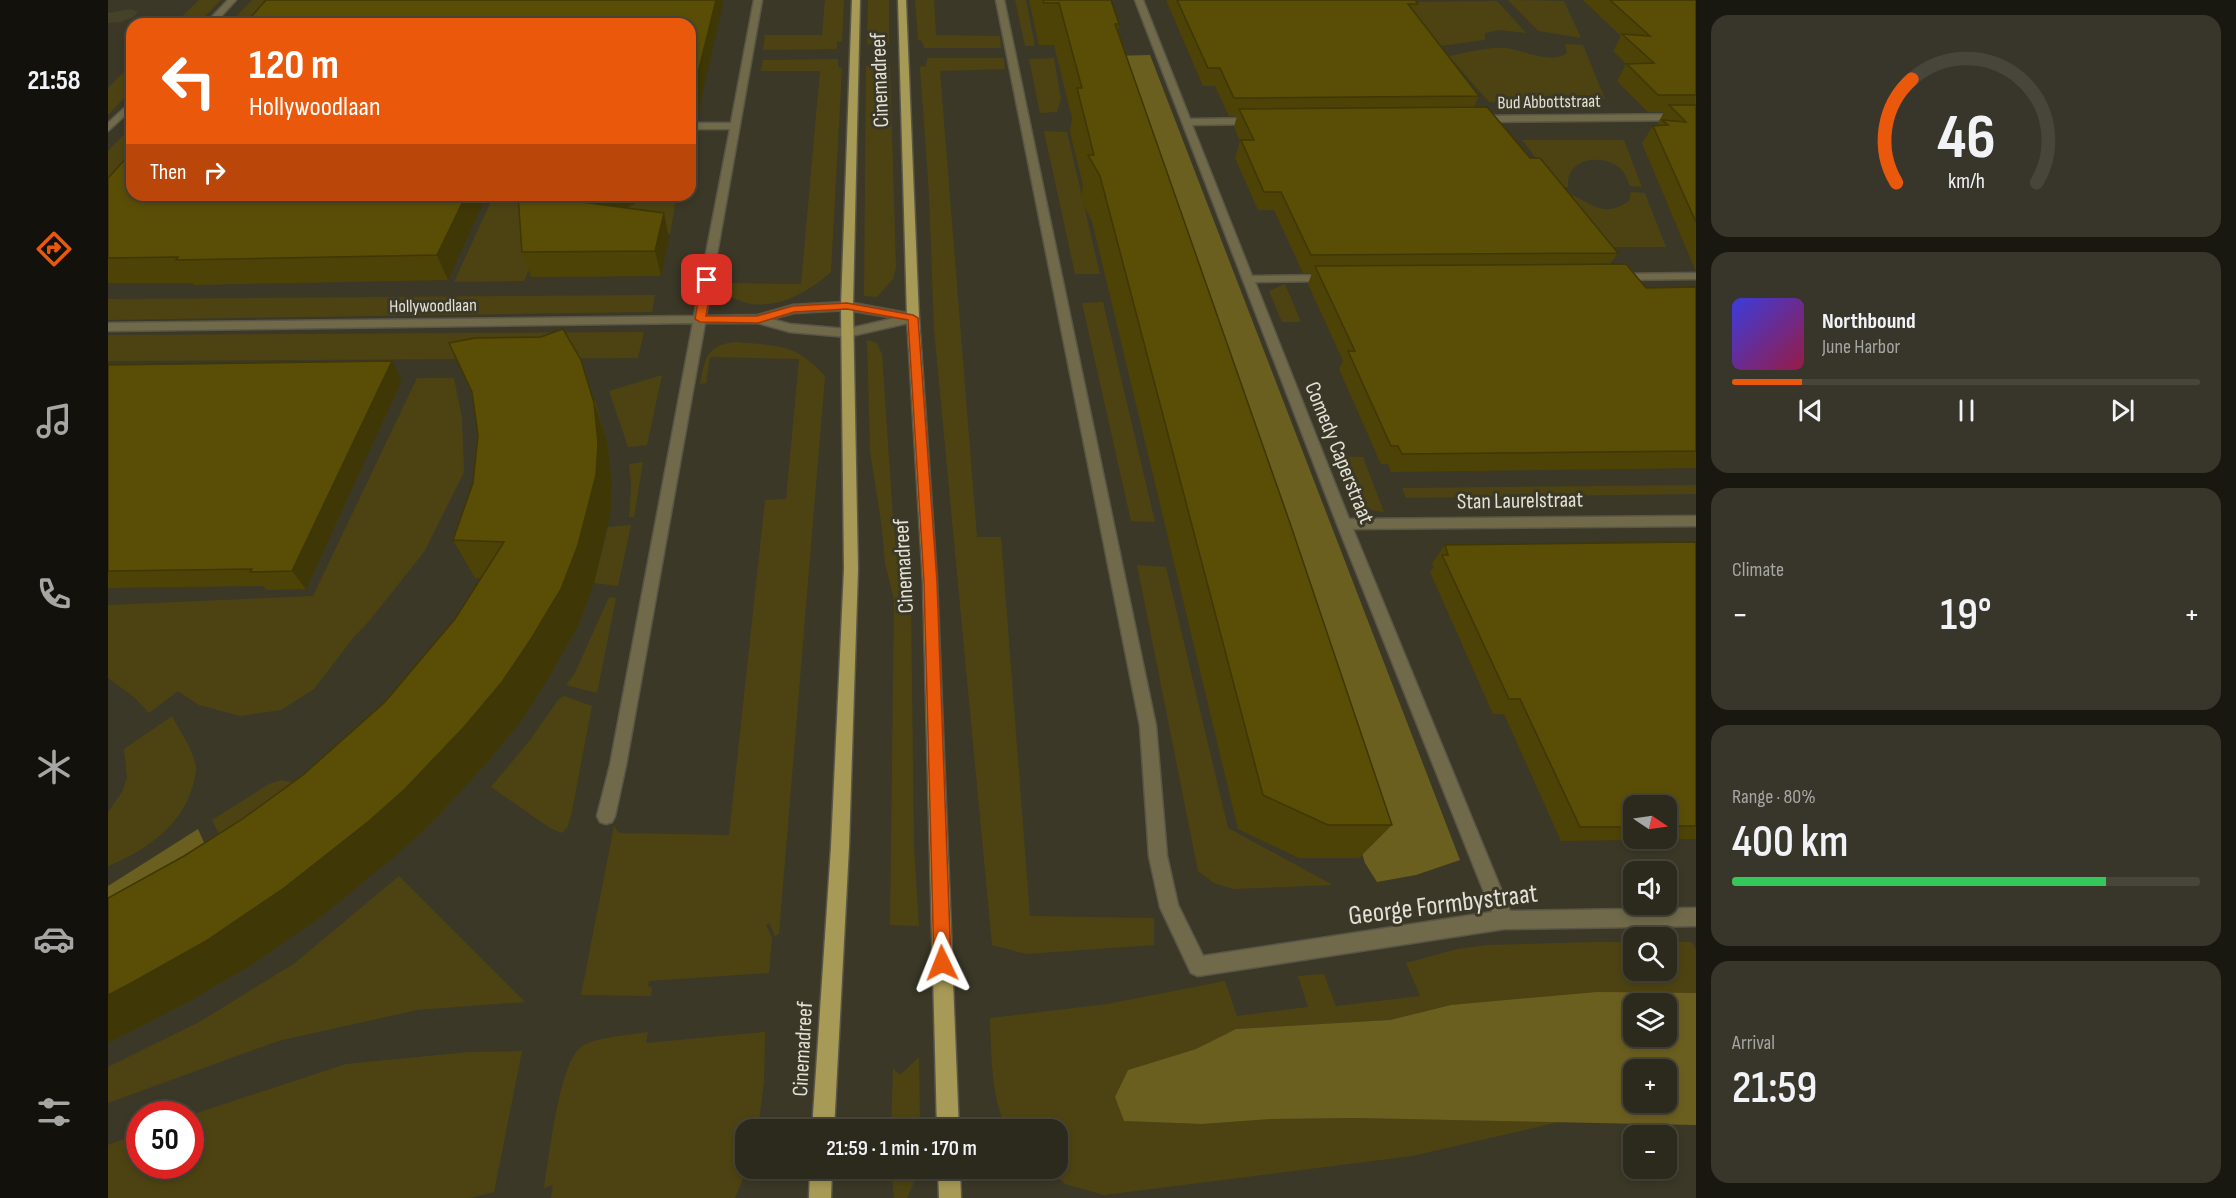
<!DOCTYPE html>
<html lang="en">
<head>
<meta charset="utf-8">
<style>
  body { margin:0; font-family:"Sofia Sans Condensed",sans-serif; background:#38362a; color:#f1f3f6; height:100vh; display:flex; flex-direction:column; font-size:22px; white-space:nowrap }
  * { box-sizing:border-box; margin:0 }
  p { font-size:20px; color:#a6a7a4 }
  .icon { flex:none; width:33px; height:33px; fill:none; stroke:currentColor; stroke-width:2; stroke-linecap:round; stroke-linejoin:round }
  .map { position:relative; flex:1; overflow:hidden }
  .side { display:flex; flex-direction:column; gap:15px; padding:15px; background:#181710; width:540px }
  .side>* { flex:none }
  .hud { position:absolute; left:18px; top:18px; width:570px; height:183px; border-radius:18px; box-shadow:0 3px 9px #0003,0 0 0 2px #48463b; background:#ea580c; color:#fff; overflow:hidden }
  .needle { width:39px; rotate:103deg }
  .controls { position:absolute; left:1515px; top:795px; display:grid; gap:12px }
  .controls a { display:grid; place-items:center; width:54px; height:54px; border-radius:12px; background:#2c2a1d; box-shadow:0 3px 9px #0003,0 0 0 2px #48463b; font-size:30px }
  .speed { position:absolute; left:18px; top:1101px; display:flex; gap:12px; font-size:30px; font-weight:700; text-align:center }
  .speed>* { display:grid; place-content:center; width:78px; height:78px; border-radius:50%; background:#2c2a1d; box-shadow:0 3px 9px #0003,0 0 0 2px #48463b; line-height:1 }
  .speed .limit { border:9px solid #d22; background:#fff; color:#111 }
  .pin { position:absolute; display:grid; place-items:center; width:51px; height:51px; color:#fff; margin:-26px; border-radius:12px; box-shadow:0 3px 9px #0006 }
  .me { position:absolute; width:66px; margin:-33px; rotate:358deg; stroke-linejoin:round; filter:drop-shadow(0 0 4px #0008) }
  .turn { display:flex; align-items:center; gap:21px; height:126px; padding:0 24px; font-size:27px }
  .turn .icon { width:78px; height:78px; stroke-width:2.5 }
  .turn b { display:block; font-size:42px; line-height:51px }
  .then { display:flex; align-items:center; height:57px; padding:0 24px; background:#0003; gap:12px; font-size:22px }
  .big { font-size:45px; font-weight:600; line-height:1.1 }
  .side .widget { flex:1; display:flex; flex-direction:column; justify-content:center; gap:9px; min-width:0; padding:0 21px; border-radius:18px; background:#38362a }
  .side .dial { align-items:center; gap:0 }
  .dial svg { height:156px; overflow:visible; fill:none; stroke:#48463b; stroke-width:7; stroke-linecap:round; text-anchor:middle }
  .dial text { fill:#f1f3f6; stroke:none }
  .song { display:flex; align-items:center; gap:18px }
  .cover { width:72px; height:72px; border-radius:9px; background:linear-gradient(135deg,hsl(240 70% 55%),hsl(340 70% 35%)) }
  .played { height:6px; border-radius:3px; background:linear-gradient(90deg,#ea580c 15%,#48463b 15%) }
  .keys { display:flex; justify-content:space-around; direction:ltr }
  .heat { display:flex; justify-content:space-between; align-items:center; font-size:33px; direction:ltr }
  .charge { height:9px; border-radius:4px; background:linear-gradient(90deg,#34c759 80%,#48463b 0) }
  .trip { position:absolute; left:627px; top:1119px; width:333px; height:60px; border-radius:18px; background:#2c2a1d; box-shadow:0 3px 9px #0003,0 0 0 2px #48463b; font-weight:600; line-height:60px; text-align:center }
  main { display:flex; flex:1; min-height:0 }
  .tabs { display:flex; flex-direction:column; width:108px; justify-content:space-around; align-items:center; background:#12110c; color:#a6a7a4 }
  .tabs .icon { width:42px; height:42px }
  .tabs .on { color:#ea580c }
  .tabs b { font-size:27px; color:#f1f3f6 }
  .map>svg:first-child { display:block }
  .built { fill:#464129 }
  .green { fill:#4d4312 }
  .forest { fill:#6b5f1f; fill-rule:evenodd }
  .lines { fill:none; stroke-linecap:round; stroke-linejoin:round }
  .minor-casing { stroke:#595647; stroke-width:3 }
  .major-casing { stroke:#595647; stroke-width:3 }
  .minor { fill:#70694a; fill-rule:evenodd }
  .major { fill:#a79956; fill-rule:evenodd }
  .wall { fill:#4d4306; fill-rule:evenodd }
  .shaded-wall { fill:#3f3705 }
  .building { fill:#5a4e07; stroke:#3f3705; stroke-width:1.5 }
  .route { fill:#ea580c; stroke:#983908; stroke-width:1.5 }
  .labels { text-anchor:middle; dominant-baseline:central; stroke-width:6; stroke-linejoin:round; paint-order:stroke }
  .far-street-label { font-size:18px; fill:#e3e1d7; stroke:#3b3827 }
  .street-label { font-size:22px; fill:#e3e1d7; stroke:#3b3827 }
  .near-street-label { font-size:27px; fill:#e3e1d7; stroke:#3b3827 }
</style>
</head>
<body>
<main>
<nav class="tabs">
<b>21:58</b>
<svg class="icon on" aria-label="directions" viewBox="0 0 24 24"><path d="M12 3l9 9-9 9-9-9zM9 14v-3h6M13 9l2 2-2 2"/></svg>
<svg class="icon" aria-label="music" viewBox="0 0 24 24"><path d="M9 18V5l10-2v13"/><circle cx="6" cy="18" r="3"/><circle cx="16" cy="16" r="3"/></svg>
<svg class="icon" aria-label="phone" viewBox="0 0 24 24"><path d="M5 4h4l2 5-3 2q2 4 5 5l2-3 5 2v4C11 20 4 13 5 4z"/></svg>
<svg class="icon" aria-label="climate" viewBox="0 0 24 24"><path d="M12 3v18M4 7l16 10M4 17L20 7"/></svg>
<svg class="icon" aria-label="car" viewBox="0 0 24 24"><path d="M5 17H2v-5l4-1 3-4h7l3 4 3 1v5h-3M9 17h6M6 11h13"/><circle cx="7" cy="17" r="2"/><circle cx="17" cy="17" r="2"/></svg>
<svg class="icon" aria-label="filters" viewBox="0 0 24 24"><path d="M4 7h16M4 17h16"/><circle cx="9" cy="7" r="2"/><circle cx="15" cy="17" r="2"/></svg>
</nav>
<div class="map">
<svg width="1588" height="1198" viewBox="0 0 1588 1198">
  <rect width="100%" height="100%" fill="#3b3827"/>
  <path class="built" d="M 23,9 L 30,12 L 26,17 L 13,22 L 0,23 L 0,13 Z"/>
  <path class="green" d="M 91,0 L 113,0 L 89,24 L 66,24 Z
    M 144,0 L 183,0 L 158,24 L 121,24 Z
    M 717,0 L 736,0 L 734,41 L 729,42 L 729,49 L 655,50 L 657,35 L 714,35 Z
    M 760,0 L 781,0 L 781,44 L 759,44 Z
    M 807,0 L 826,0 L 828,35 L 892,36 L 893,48 L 816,48 L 814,41 L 810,40 Z
    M 907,0 L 918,0 L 927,46 L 917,46 Z
    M 1296,0 L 1305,2 L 1389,1 L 1418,33 L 1391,30 L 1377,33 L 1377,40 L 1332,46 Z
    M 1400,0 L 1456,1 L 1473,38 L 1430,31 Z
    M 1457,44 L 1475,45 L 1497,99 L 1381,102 L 1341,56 C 1358,53 1381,46 1398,48 C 1415,50 1444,65 1459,53 Z
    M 819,58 L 896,58 L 897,69 L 832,71 L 869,537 L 893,537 L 922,916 L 1046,918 L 1046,945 L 918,954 L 884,945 L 826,329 L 821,194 L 812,67 L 818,66 Z
    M 946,58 L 953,99 L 949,112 L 932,113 L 921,59 Z
    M 730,59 L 730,67 L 734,68 L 723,272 C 700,293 663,313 632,301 C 626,299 621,295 616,292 L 614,283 L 693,284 L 712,71 L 653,71 L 655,60 Z
    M 24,64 L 24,90 L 0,115 L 0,88 Z
    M 758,66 L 782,66 L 788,267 L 785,279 L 769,297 L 756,296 Z
    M 24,126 L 24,158 L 0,184 L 0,151 Z
    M 936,131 L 959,132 L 992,274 L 967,274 Z
    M 1414,140 L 1516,140 L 1534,187 L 1522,186 C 1520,181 1517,173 1513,169 C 1495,153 1458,157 1460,187 L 1450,187 Z
    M 1523,192 L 1537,193 L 1558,247 L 1495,247 L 1453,193 C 1478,194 1490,223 1521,201 Z
    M 386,195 L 569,195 L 562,234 L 436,236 L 416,281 L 346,282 Z
    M 1177,284 L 1193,322 L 1174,322 L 1161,291 Z
    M 547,295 L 544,312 L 0,320 L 0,299 Z
    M 995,302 L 1047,522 L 1023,521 L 974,303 Z
    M 536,332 L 530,358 L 0,361 L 0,335 Z
    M 759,340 L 769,343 L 774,354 L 785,518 L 789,556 L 803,600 L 806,847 L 811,926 L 782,925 L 786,600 L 777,563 L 774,528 L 762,451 Z
    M 629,342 C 670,346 687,343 717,376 L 671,934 L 667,936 L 661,923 L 658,925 L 664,938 L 661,973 L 541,981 L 540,986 L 544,988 L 543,996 L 473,995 L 506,826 L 511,833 L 621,835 L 657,500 L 678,499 L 691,359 L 602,357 L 598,383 L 592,384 C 597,358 599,344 629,342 Z
    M 554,375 L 539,445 L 520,447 L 501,391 Z
    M 309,378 L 346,378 L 354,418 L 356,472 L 316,552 L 262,620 L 245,638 L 206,689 L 173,710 L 132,716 L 91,705 L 70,691 L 41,713 L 26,697 L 0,678 L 0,605 L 205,596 Z
    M 1228,456 L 1255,457 L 1276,512 C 1243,510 1237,482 1228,456 Z
    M 535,462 L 526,517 L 521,517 L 523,484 L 521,464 Z
    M 1588,485 L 1588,494 L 1298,498 L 1294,488 Z
    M 523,525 L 510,586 L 486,583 L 500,527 Z
    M 1029,565 L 1058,567 L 1120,828 L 1225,885 L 1125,889 L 1106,883 L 1090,871 Z
    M 501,597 L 508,598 L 489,693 L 458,685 L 467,673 Z
    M 456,696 L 484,706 L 464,811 L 460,826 L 454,833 L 442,828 L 383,787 L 422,740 L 450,700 Z
    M 64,716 C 72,732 85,749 88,767 C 89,773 86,780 85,785 C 74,826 37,851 0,866 L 0,812 L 14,792 L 19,778 L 16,749 Z
    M 173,780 L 183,782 L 205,810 L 126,863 L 104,820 L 161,784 Z
    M 291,876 L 417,1002 L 309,1010 L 170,1041 L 0,1103 L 0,1067 L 93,1021 L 187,963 Z
    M 1483,942 L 1525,942 L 1526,970 L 1558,970 L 1559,942 L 1584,942 L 1588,950 L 1588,993 L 1343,1005 L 1282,1020 L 1128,1029 L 1088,1049 L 1020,1070 L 1007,1097 L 1016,1121 L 1094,1124 L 1163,1119 L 1247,1118 L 1451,1122 L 1304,1156 L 996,1195 L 957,1184 L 941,1169 L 950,1168 L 950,1130 L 902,1129 C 883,1112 883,1045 882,1018 L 999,1004 L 1117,981 L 1129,1016 L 1200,1007 L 1190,976 L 1216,974 L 1228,1006 L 1312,996 L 1298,963 L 1349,949 L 1379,945 Z
    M 540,1032 L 538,1043 L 657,1032 L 656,1081 L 650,1129 L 638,1130 L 638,1168 L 639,1169 L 627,1198 L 443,1198 L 445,1185 L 436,1188 C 441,1159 451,1063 473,1047 C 486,1037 523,1035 540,1032 Z
    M 414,1051 L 386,1192 L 362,1198 L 0,1198 L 0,1145 L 31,1133 L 32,1166 L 82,1166 L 83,1115 L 238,1064 L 361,1052 Z
    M 811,1057 L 812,1129 L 783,1129 L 785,1068 L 792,1075 Z
    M 783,1169 L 812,1169 L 799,1198 L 786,1198 Z"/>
  <path class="forest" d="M 1042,55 L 1352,860 L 1308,875 L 1269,882 L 1257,863 L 1003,56 Z
    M 90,829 L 110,874 L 0,918 L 0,886 Z
    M 1489,992 L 1588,993 L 1588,1125 L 1247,1118 L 1163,1119 L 1094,1124 L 1016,1121 L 1007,1097 L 1020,1070 L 1088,1049 L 1128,1029 L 1282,1020 L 1343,1005 ZM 1526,1004 L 1558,1004 L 1558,1036 L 1526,1036 ZM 1526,1070 L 1558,1070 L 1558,1102 L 1526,1102 Z"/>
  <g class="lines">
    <g class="minor-casing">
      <path id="minor" d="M 120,0 L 128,0 L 106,24 L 97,24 Z
        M 646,0 L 654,0 L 598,316 L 650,315 L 685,305 L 739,302 L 805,314 L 811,318 L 809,321 L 739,337 L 682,332 L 650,323 L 597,323 L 518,765 L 507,816 L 504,822 L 498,824 L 492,822 L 489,816 L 502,765 L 585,323 L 0,331 L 0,323 L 586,316 L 622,129 L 582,129 L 582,123 L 623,123 ZM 739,310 L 787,318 L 739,329 L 682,324 L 663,319 L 686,313 Z
        M 888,0 L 896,0 L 1048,726 L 1059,856 L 1070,905 L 1095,956 L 1384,912 L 1229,524 L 1027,0 L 1035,0 L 1082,119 L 1147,118 L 1152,121 L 1147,124 L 1084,125 L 1144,276 L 1223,275 L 1229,278 L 1223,281 L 1147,282 L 1241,519 L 1588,516 L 1588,526 L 1245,529 L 1402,911 L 1588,908 L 1588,926 L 1396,929 L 1090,976 L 1083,973 L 1052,907 L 1041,856 L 1032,726 Z
        M 24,101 L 24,109 L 0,131 L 0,123 Z
        M 1588,114 L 1588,120 L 1369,122 L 1364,119 L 1369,116 Z
        M 1588,273 L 1588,279 L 1508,280 L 1502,277 L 1508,274 Z"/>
    </g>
    <g class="major-casing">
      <path id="major" d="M 744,0 L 752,0 L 745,306 L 750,569 L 741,847 L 726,1130 L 704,1130 L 723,847 L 736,569 L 733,306 Z
        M 790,0 L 798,0 L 811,318 L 829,582 L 851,1130 L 829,1130 L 815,582 L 799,318 Z
        M 702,1168 L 724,1168 L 723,1198 L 701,1198 Z
        M 830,1168 L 852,1168 L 853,1198 L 831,1198 Z"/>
    </g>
    <use href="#minor" class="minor"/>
    <use href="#major" class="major"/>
  </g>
  <path class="wall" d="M 921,0 L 1003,0 L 1011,24 L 1010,31 L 1284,825 L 1251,858 L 1191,858 L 1130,829 L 984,221 L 973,200 L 975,185 L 962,132 L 964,118 L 946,45 L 931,45 Z
    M 1058,0 L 1307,0 L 1310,4 L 1306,12 L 1371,96 L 1366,107 L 1422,158 L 1510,253 L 1502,264 L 1538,288 L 1588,287 L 1588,468 L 1283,472 L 1280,464 L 1273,464 L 1231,369 L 1235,361 L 1200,284 L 1204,273 L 1195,273 L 1166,210 L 1150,210 L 1127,158 L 1132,141 L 1126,127 L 1129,116 L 1121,116 L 1107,86 L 1095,86 Z
    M 1475,0 L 1588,0 L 1588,272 L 1534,143 L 1545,126 L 1550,126 L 1551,124 L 1550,123 L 1556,112 L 1540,112 L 1509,81 L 1518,64 L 1505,51 L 1513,36 Z
    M 0,178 L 24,195 L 379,195 L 340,280 L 86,285 L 84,283 L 0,283 Z
    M 410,195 L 543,195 L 518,208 L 561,238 L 553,276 L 423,277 L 414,252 Z
    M 0,365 L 294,380 L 198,589 L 158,590 L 155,586 L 0,588 Z
    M 487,400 L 499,442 L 504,483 L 502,514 L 486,583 L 470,626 L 442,675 L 416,717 L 381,760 L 326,820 L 293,851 L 215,915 L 143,965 L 76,1004 L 0,1043 L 0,898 L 76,856 L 133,820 L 195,775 L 277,702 L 347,619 L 373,578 L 367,578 L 345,540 L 365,483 L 370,435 Z
    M 1588,542 L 1588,839 L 1453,841 L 1396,714 L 1385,714 L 1322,572 L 1326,567 L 1324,563 L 1337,545 ZM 1526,806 L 1558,806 L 1558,838 L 1526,838 Z"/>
  <path class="shaded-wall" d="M 608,0 L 616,0 L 588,121 L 584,122 L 586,131 L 582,148 L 582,97 Z
    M 358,195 L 379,195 L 340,280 L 329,255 Z
    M 488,195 L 543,195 L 481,227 L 474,202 Z
    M 556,213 L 561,238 L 553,276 L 547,251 Z
    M 473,360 L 499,442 L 504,483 L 502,514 L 486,583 L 470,626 L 442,675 L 416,717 L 381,760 L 326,820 L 293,851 L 215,915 L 143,965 L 76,1004 L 0,1043 L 0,995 L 297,789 Z
    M 284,361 L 294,380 L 198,589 L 184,571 Z"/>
  <path class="building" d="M 158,0 L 608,0 L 584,97 L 582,97 L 582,24 L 137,24 Z
    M 935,0 L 1003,0 L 1011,24 L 1007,24 L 1182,523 L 1284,825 L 1220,825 L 1155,795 L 992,176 L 980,155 L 986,155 L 969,88 L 974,88 L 951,3 L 936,3 Z
    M 1069,0 L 1307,0 L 1310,4 L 1300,4 L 1371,96 L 1126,98 L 1112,68 L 1100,68 Z
    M 1502,0 L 1588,0 L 1588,95 L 1550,95 L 1519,64 L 1546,63 L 1514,34 L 1542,36 Z
    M 1561,105 L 1588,105 L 1588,222 L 1545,126 L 1560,125 L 1554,120 L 1578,122 Z
    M 1379,107 L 1422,158 L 1432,158 L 1510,253 L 1203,255 L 1173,192 L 1156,192 L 1133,140 L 1146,140 L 1131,109 Z
    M 24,152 L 24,195 L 358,195 L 329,255 L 68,260 L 70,257 L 0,258 L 0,178 Z
    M 410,195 L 488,195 L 474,202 L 556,213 L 547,251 L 414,252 Z
    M 1518,264 L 1538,288 L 1588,287 L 1588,451 L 1294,454 L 1290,446 L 1283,446 L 1240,351 L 1247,351 L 1207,266 Z
    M 455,329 L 473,360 L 486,403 L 490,443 L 488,475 L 470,545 L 453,589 L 423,639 L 394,682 L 356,727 L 297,789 L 261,821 L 176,888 L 98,941 L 25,982 L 0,995 L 0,898 L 76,856 L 133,820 L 195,775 L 277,702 L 347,619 L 396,542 L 345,540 L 365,483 L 370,435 L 364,392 L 341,343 L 367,338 L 433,337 Z
    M 284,361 L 184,571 L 142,572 L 144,569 L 0,571 L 0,365 Z
    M 1588,542 L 1588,826 L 1558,826 L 1558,806 L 1526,806 L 1526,827 L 1472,827 L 1412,699 L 1401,699 L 1334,555 L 1340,555 L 1337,545 Z"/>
  <path class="route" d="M 599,277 L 604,280 L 598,316 L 649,316 L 685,306 L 739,303 L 805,315 L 810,318 L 829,582 L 843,963 L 841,969 L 834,972 L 828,969 L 826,963 L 816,582 L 800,320 L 739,309 L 686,312 L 650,323 L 592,322 L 587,319 L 594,280 Z"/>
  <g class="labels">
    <g class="far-street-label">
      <text transform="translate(1441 102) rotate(-1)">Bud Abbottstraat</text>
      <text transform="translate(325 306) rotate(-1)">Hollywoodlaan</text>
    </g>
    <g class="street-label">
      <text transform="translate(772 80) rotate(-92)">Cinemadreef</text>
      <text transform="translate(1231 453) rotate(68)">Comedy Caperstraat</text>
      <text transform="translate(1412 501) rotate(-1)">Stan Laurelstraat</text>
      <text transform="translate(796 566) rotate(-93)">Cinemadreef</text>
      <text transform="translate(695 1049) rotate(-87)">Cinemadreef</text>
    </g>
    <g class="near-street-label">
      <text transform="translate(1335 905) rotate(-7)">George Formbystraat</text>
    </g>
  </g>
</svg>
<div class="controls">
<a><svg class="needle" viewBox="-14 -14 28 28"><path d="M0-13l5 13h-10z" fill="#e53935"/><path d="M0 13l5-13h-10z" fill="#a6a7a4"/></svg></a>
<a><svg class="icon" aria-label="sound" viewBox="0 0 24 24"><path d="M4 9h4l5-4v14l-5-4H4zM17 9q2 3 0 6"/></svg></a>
<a><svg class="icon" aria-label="search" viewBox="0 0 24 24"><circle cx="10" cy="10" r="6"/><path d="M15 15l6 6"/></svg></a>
<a><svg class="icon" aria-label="layers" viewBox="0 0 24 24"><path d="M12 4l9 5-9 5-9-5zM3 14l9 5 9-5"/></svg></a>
<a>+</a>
<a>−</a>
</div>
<div class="speed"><div class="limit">50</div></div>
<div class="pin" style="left:599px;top:280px;background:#d93025"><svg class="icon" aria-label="arrive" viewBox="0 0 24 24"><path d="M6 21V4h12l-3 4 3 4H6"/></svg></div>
<svg class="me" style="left:834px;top:963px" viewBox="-20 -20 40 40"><path d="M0-17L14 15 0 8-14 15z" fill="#ea580c" stroke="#fff" stroke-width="4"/></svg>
<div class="trip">21:59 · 1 min · 170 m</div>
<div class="hud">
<div class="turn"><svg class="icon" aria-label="left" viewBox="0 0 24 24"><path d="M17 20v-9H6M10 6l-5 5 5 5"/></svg><div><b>120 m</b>Hollywoodlaan</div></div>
<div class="then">Then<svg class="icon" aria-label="right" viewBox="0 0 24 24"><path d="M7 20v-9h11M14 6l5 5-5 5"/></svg></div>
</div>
</div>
<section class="side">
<div class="widget dial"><svg viewBox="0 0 100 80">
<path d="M14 69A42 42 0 1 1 86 69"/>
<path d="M14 69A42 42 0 0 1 22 16" stroke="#ea580c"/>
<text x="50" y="56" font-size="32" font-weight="700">46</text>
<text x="50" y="72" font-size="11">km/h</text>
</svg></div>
<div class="widget">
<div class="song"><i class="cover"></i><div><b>Northbound</b><p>June Harbor</p></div></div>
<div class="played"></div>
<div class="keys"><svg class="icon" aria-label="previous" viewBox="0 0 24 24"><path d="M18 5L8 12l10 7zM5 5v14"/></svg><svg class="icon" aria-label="pause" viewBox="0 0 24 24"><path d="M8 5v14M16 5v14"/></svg><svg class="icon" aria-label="next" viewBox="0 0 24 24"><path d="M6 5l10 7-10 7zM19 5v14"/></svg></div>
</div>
<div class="widget"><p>Climate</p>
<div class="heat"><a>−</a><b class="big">19°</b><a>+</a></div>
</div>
<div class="widget"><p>Range · 80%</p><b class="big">400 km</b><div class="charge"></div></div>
<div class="widget"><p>Arrival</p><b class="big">21:59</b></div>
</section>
</main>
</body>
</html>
